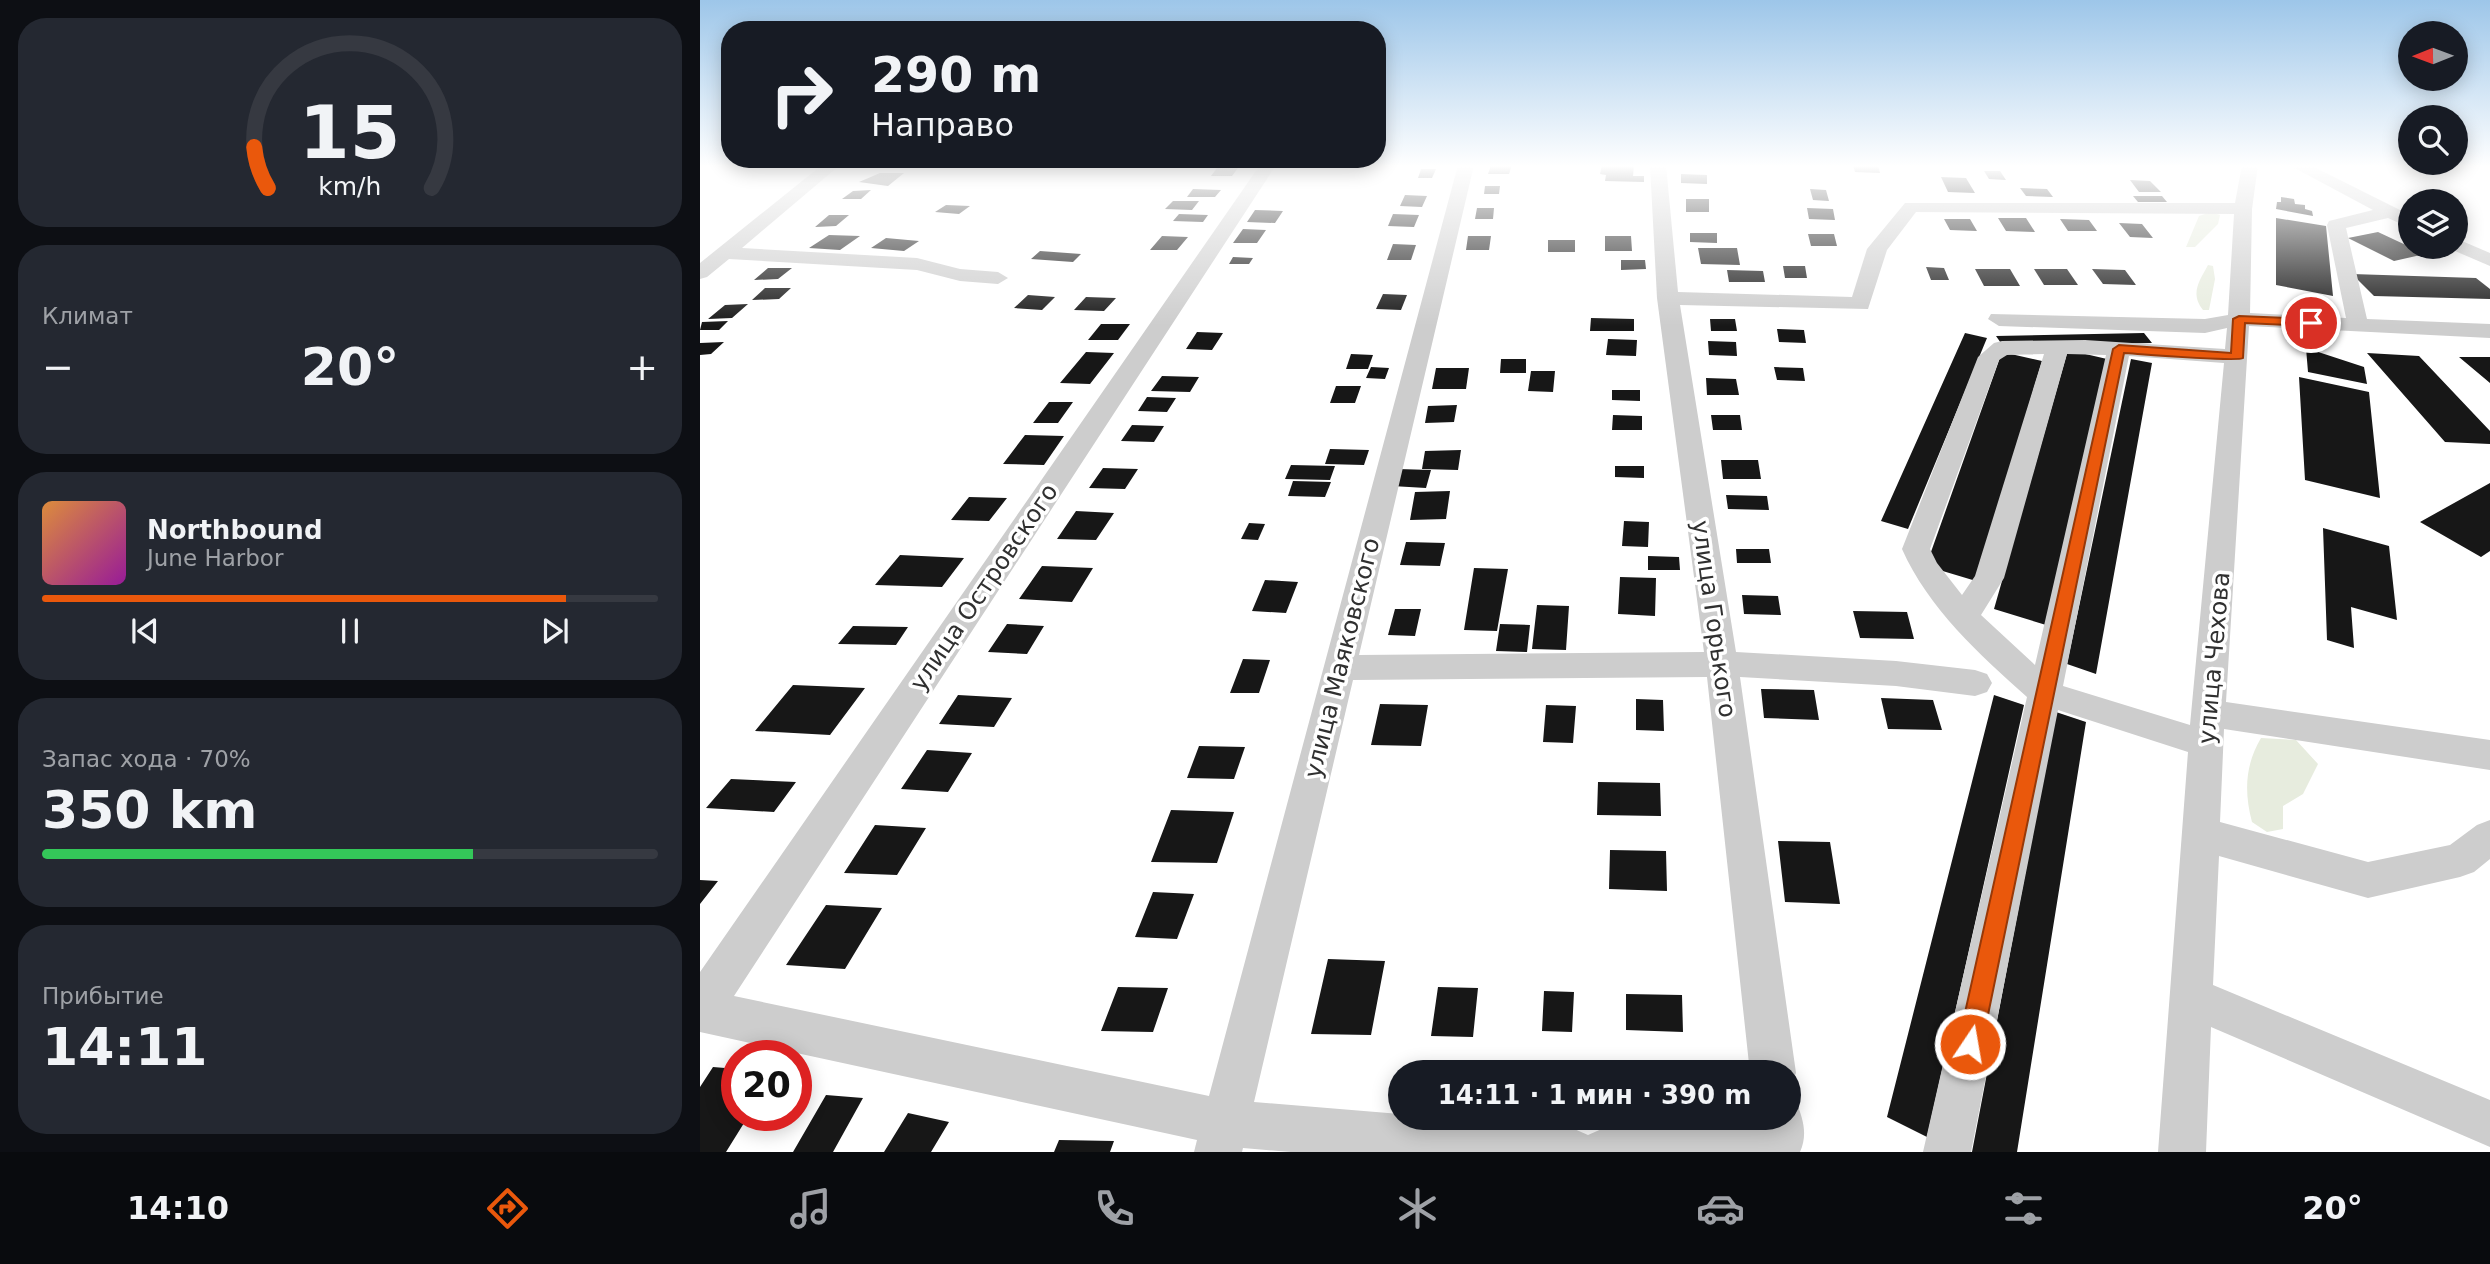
<!DOCTYPE html>
<html lang="ru">
<head>
<meta charset="utf-8">
<style>
  body { margin:0; font-family:"DejaVu Sans",sans-serif; background:#242831; color:#f1f3f6; height:100vh; display:flex; flex-direction:column; font-size:26px; white-space:nowrap }
  * { box-sizing:border-box; margin:0 }
  p { font-size:23px; color:#9ea1a6 }
  .icon { flex:none; width:38px; height:38px; fill:none; stroke:currentColor; stroke-width:2; stroke-linecap:round; stroke-linejoin:round }
  .map { position:relative; flex:1; overflow:hidden }
  .sheet { display:flex; flex-direction:column; gap:18px; padding:18px; background:#0d0f14; width:700px }
  .sheet>* { flex:none }
  .banner { position:absolute; left:21px; top:21px; width:665px; height:147px; border-radius:28px; box-shadow:0 4px 18px #0003; background:#171b24; color:#f1f3f6; overflow:hidden }
  .needle { width:46px; rotate:269deg }
  .controls { position:absolute; left:1698px; top:21px; display:grid; gap:14px }
  .controls a { display:grid; place-items:center; width:70px; height:70px; border-radius:50%; background:#171b24; box-shadow:0 4px 18px #0003; font-size:35px }
  .speed { position:absolute; left:21px; top:1040px; display:flex; gap:14px; font-size:35px; font-weight:700; text-align:center }
  .speed>* { display:grid; place-content:center; width:91px; height:91px; border-radius:50%; background:#171b24; box-shadow:0 4px 18px #0003; line-height:1 }
  .speed .limit { border:10px solid #d22; background:#fff; color:#111 }
  .pin { position:absolute; display:grid; place-items:center; width:60px; height:60px; color:#fff; margin:-30px; border:4px solid #fff; border-radius:50%; box-shadow:0 2px 7px #0007 }
  .me { position:absolute; width:77px; margin:-38px; rotate:12deg; stroke-linejoin:round; filter:drop-shadow(0 0 5px #0008) }
  .turn { display:flex; align-items:center; gap:24px; height:147px; padding:0 35px; font-size:32px }
  .turn .icon { width:91px; height:91px; stroke-width:2.5 }
  .turn b { display:block; font-size:49px; line-height:60px }
  .big { font-size:52px; font-weight:700; line-height:1.1 }
  .sheet .widget { flex:1; display:flex; flex-direction:column; justify-content:center; gap:10px; min-width:0; padding:0 24px; border-radius:28px; background:#242831 }
  .sheet .dial { align-items:center; gap:0 }
  .dial svg { height:182px; overflow:visible; fill:none; stroke:#363941; stroke-width:7; stroke-linecap:round; text-anchor:middle }
  .dial text { fill:#f1f3f6; stroke:none }
  .song { display:flex; align-items:center; gap:21px }
  .cover { width:84px; height:84px; border-radius:10px; background:linear-gradient(135deg,hsl(30 70% 55%),hsl(300 70% 35%)) }
  .played { height:7px; border-radius:4px; background:linear-gradient(90deg,#ea580c 85%,#363941 85%) }
  .keys { display:flex; justify-content:space-around; direction:ltr }
  .heat { display:flex; justify-content:space-between; align-items:center; font-size:38px; direction:ltr }
  .charge { height:10px; border-radius:5px; background:linear-gradient(90deg,#34c759 70%,#363941 0) }
  .trip { position:absolute; left:688px; top:1060px; width:413px; height:70px; border-radius:35px; background:#171b24; box-shadow:0 4px 18px #0003; font-weight:700; line-height:70px; text-align:center }
  .dock { display:flex; height:112px; justify-content:space-around; align-items:center; background:#090b0e; color:#9ea1a6 }
  .dock .icon { width:49px; height:49px }
  .dock .current { color:#ea580c }
  .dock b { font-size:32px; color:#f1f3f6 }
  main { display:flex; flex:1; min-height:0 }
  .map>svg:first-child { display:block }
  .green { fill:#e7ecde }
  .building { fill:#171717 }
  .lines { fill:none; stroke-linecap:round; stroke-linejoin:round }
  .minor { fill:#cdcdcd; fill-rule:evenodd }
  .route { fill:#ea580c; stroke:#983908; stroke-width:2 }
  .labels { text-anchor:middle; dominant-baseline:central; stroke-width:7; stroke-linejoin:round; paint-order:stroke }
  .street-label { font-size:24px; fill:#303030; stroke:#fff }
</style>
</head>
<body>
<main>
<section class="sheet">
<div class="widget dial"><svg viewBox="0 0 100 80">
<path d="M14 69A42 42 0 1 1 86 69"/>
<path d="M14 69A42 42 0 0 1 8 51" stroke="#ea580c"/>
<text x="50" y="56" font-size="32" font-weight="700">15</text>
<text x="50" y="72" font-size="11">km/h</text>
</svg></div>
<div class="widget"><p>Климат</p>
<div class="heat"><a>−</a><b class="big">20°</b><a>+</a></div>
</div>
<div class="widget">
<div class="song"><i class="cover"></i><div><b>Northbound</b><p>June Harbor</p></div></div>
<div class="played"></div>
<div class="keys"><svg class="icon" aria-label="previous" viewBox="0 0 24 24"><path d="M18 5L8 12l10 7zM5 5v14"/></svg><svg class="icon" aria-label="pause" viewBox="0 0 24 24"><path d="M8 5v14M16 5v14"/></svg><svg class="icon" aria-label="next" viewBox="0 0 24 24"><path d="M6 5l10 7-10 7zM19 5v14"/></svg></div>
</div>
<div class="widget"><p>Запас хода · 70%</p><b class="big">350 km</b><div class="charge"></div></div>
<div class="widget"><p>Прибытие</p><b class="big">14:11</b></div>
</section>
<div class="map">
<svg width="1790" height="1152" viewBox="0 0 1790 1152">
  <rect width="100%" height="100%" fill="#fff"/>
  <path class="green" d="M 1511,212 L 1520,215 L 1518,224 L 1495,247 L 1486,247 L 1499,216 Z
    M 1508,265 L 1513,266 L 1515,279 L 1509,310 L 1503,310 C 1490,293 1499,282 1508,265 Z
    M 1561,738 L 1596,740 L 1618,764 L 1603,794 L 1583,806 L 1583,829 L 1567,832 L 1552,822 C 1544,792 1545,765 1561,738 Z"/>
  <path class="building" d="M 791,165 L 812,165 L 809,174 L 788,174 Z
    M 902,165 L 934,165 L 933,176 L 944,176 L 944,182 L 905,181 L 906,175 L 900,174 Z
    M 1153,165 L 1178,165 L 1180,173 L 1155,172 Z
    M 517,168 L 538,168 L 532,176 L 511,176 Z
    M 721,169 L 736,169 L 732,178 L 718,178 Z
    M 1284,171 L 1300,171 L 1306,180 L 1289,179 Z
    M 180,173 L 204,173 L 188,186 L 159,182 Z
    M 981,174 L 1007,175 L 1007,184 L 981,183 Z
    M 1241,177 L 1266,178 L 1275,193 L 1248,192 Z
    M 1430,180 L 1450,181 L 1461,192 L 1439,192 Z
    M 785,186 L 800,186 L 799,194 L 784,194 Z
    M 1320,188 L 1347,189 L 1353,197 L 1326,196 Z
    M 493,189 L 521,190 L 515,197 L 487,197 Z
    M 1110,189 L 1126,190 L 1129,201 L 1113,200 Z
    M 171,190 L 161,199 L 142,199 L 153,191 Z
    M 705,195 L 727,196 L 722,207 L 700,206 Z
    M 1433,196 L 1462,196 L 1467,202 L 1438,202 Z
    M 1581,197 L 1594,199 L 1595,204 L 1605,205 L 1605,209 L 1612,211 L 1613,216 L 1576,209 L 1577,202 L 1581,202 Z
    M 986,199 L 1009,199 L 1009,212 L 986,212 Z
    M 473,201 L 499,201 L 492,210 L 465,209 Z
    M 246,205 L 270,206 L 259,214 L 235,212 Z
    M 777,208 L 794,208 L 793,219 L 775,219 Z
    M 1107,208 L 1133,209 L 1135,220 L 1109,219 Z
    M 555,210 L 583,211 L 575,223 L 547,222 Z
    M 479,214 L 508,215 L 503,222 L 473,221 Z
    M 693,214 L 719,215 L 714,227 L 688,226 Z
    M 129,215 L 149,215 L 136,226 L 115,227 Z
    M 1298,218 L 1326,218 L 1335,232 L 1306,231 Z
    M 1576,218 L 1626,226 L 1633,296 L 1576,285 Z
    M 1244,219 L 1270,219 L 1277,231 L 1250,230 Z
    M 1360,219 L 1389,220 L 1397,231 L 1368,231 Z
    M 1419,223 L 1442,224 L 1453,238 L 1430,237 Z
    M 543,229 L 566,230 L 557,243 L 533,243 Z
    M 1678,232 L 1725,254 L 1694,261 L 1648,238 Z
    M 990,233 L 1017,233 L 1017,243 L 990,242 Z
    M 1108,234 L 1134,234 L 1137,246 L 1111,246 Z
    M 129,235 L 160,236 L 140,250 L 109,248 Z
    M 462,236 L 488,237 L 477,250 L 450,250 Z
    M 768,236 L 791,236 L 789,250 L 766,250 Z
    M 905,236 L 931,236 L 932,251 L 905,251 Z
    M 186,238 L 219,241 L 204,251 L 171,248 Z
    M 848,240 L 875,240 L 875,252 L 848,252 Z
    M 693,244 L 716,245 L 711,260 L 687,260 Z
    M 998,248 L 1037,248 L 1040,265 L 1001,264 Z
    M 340,251 L 381,254 L 373,262 L 331,259 Z
    M 533,257 L 553,258 L 549,264 L 529,264 Z
    M 921,260 L 945,260 L 946,269 L 921,270 Z
    M 1083,266 L 1105,266 L 1107,278 L 1085,278 Z
    M 1226,267 L 1244,268 L 1249,280 L 1231,280 Z
    M 68,268 L 92,268 L 78,279 L 54,280 Z
    M 1275,269 L 1310,269 L 1320,286 L 1284,286 Z
    M 1334,269 L 1367,269 L 1378,285 L 1344,285 Z
    M 1392,269 L 1425,270 L 1436,285 L 1403,284 Z
    M 1027,270 L 1063,271 L 1065,282 L 1029,282 Z
    M 1652,274 L 1776,278 L 1790,289 L 1790,299 L 1674,296 Z
    M 65,288 L 91,288 L 79,299 L 52,300 Z
    M 683,294 L 707,295 L 701,310 L 676,309 Z
    M 328,295 L 355,297 L 342,310 L 314,308 Z
    M 386,297 L 416,298 L 404,311 L 374,310 Z
    M 48,304 L 32,318 L 8,319 L 25,305 Z
    M 891,318 L 934,319 L 934,331 L 890,331 Z
    M 1010,319 L 1035,319 L 1037,331 L 1011,331 Z
    M 28,321 L 19,330 L 0,330 L 2,322 Z
    M 401,324 L 430,324 L 418,340 L 388,340 Z
    M 1077,329 L 1104,330 L 1106,343 L 1079,342 Z
    M 497,332 L 523,333 L 512,350 L 486,349 Z
    M 1265,333 L 1287,338 L 1208,529 L 1181,521 Z
    M 1444,333 L 1452,343 L 1303,346 L 1296,336 Z
    M 908,339 L 937,340 L 936,356 L 906,355 Z
    M 1008,341 L 1036,342 L 1037,356 L 1009,355 Z
    M 24,342 L 11,354 L 0,355 L 0,343 Z
    M 1606,348 L 1664,367 L 1667,384 L 1608,372 Z
    M 1368,350 L 1407,359 L 1346,625 L 1294,609 Z
    M 386,352 L 414,353 L 390,384 L 360,383 Z
    M 1302,352 L 1342,361 L 1276,581 L 1226,566 Z
    M 1667,353 L 1719,356 L 1790,431 L 1790,444 L 1745,442 Z
    M 651,354 L 673,355 L 668,369 L 646,369 Z
    M 1759,357 L 1790,357 L 1790,383 Z
    M 801,359 L 826,359 L 826,373 L 800,373 Z
    M 1431,359 L 1452,363 L 1396,674 L 1367,664 Z
    M 671,367 L 689,368 L 685,379 L 666,378 Z
    M 1074,367 L 1103,368 L 1105,381 L 1077,380 Z
    M 736,368 L 769,368 L 766,389 L 732,389 Z
    M 831,371 L 855,371 L 853,392 L 828,391 Z
    M 462,376 L 499,377 L 490,392 L 451,391 Z
    M 1599,377 L 1669,392 L 1680,498 L 1605,480 Z
    M 1006,378 L 1036,379 L 1039,395 L 1007,395 Z
    M 636,386 L 661,386 L 655,403 L 630,403 Z
    M 912,390 L 940,390 L 940,401 L 912,400 Z
    M 447,397 L 476,398 L 467,412 L 438,411 Z
    M 349,402 L 373,402 L 358,423 L 333,423 Z
    M 757,405 L 754,422 L 725,423 L 728,406 Z
    M 913,415 L 942,416 L 942,430 L 912,430 Z
    M 1011,415 L 1040,415 L 1042,430 L 1013,430 Z
    M 432,425 L 464,426 L 454,442 L 421,441 Z
    M 325,435 L 364,436 L 344,465 L 303,464 Z
    M 630,449 L 669,450 L 664,465 L 625,464 Z
    M 761,450 L 758,470 L 722,469 L 725,451 Z
    M 1021,460 L 1058,460 L 1061,479 L 1023,479 Z
    M 591,465 L 635,466 L 630,480 L 585,479 Z
    M 915,466 L 944,466 L 944,478 L 915,477 Z
    M 403,468 L 438,469 L 425,489 L 389,488 Z
    M 698,469 L 731,470 L 726,488 L 692,486 Z
    M 593,481 L 631,482 L 625,497 L 588,496 Z
    M 1790,483 L 1790,551 L 1781,557 L 1720,522 Z
    M 750,491 L 746,519 L 710,520 L 715,492 Z
    M 1026,495 L 1067,496 L 1069,510 L 1028,509 Z
    M 269,497 L 307,498 L 289,521 L 251,520 Z
    M 376,511 L 414,513 L 396,540 L 357,539 Z
    M 924,521 L 949,522 L 948,547 L 922,546 Z
    M 549,523 L 565,524 L 558,540 L 541,539 Z
    M 1623,528 L 1689,546 L 1697,620 L 1651,607 L 1654,648 L 1627,640 Z
    M 706,542 L 745,543 L 740,566 L 700,565 Z
    M 1036,549 L 1069,549 L 1071,563 L 1037,563 Z
    M 200,555 L 264,558 L 242,587 L 175,585 Z
    M 948,556 L 979,557 L 980,570 L 948,570 Z
    M 342,566 L 393,568 L 372,602 L 319,599 Z
    M 774,568 L 808,569 L 797,631 L 764,630 Z
    M 920,577 L 956,578 L 955,616 L 918,614 Z
    M 565,580 L 598,582 L 586,613 L 552,611 Z
    M 1042,595 L 1078,596 L 1081,615 L 1044,614 Z
    M 837,605 L 869,606 L 866,650 L 832,649 Z
    M 695,609 L 721,609 L 715,636 L 688,635 Z
    M 1153,611 L 1207,612 L 1214,639 L 1160,638 Z
    M 307,624 L 344,626 L 327,654 L 288,652 Z
    M 800,624 L 830,625 L 827,652 L 796,651 Z
    M 153,626 L 208,627 L 196,645 L 138,644 Z
    M 543,659 L 570,660 L 559,693 L 530,693 Z
    M 93,685 L 165,688 L 130,735 L 55,731 Z
    M 1061,689 L 1114,690 L 1119,720 L 1064,718 Z
    M 258,695 L 312,698 L 294,727 L 239,724 Z
    M 1294,695 L 1324,705 L 1227,1137 L 1187,1117 Z
    M 1181,698 L 1233,700 L 1242,730 L 1188,729 Z
    M 936,699 L 963,700 L 964,731 L 936,730 Z
    M 680,704 L 728,705 L 721,746 L 671,745 Z
    M 846,705 L 876,706 L 873,743 L 843,742 Z
    M 1356,712 L 1386,722 L 1317,1152 L 1272,1152 Z
    M 499,746 L 545,747 L 534,779 L 487,778 Z
    M 227,750 L 272,753 L 248,792 L 201,789 Z
    M 31,779 L 96,782 L 74,812 L 6,808 Z
    M 898,782 L 960,783 L 961,816 L 897,815 Z
    M 471,810 L 534,812 L 517,863 L 451,862 Z
    M 175,825 L 226,828 L 197,875 L 144,873 Z
    M 1078,841 L 1130,842 L 1140,904 L 1085,902 Z
    M 910,850 L 966,851 L 967,891 L 909,889 Z
    M 0,880 L 18,881 L 0,904 Z
    M 453,892 L 494,894 L 477,939 L 435,937 Z
    M 126,905 L 182,908 L 145,969 L 86,965 Z
    M 628,959 L 685,961 L 671,1035 L 611,1034 Z
    M 418,987 L 468,988 L 453,1032 L 401,1031 Z
    M 738,987 L 778,988 L 773,1037 L 731,1036 Z
    M 844,991 L 874,992 L 872,1032 L 842,1031 Z
    M 926,994 L 982,995 L 983,1032 L 926,1030 Z
    M 13,1067 L 37,1069 L 37,1115 L 49,1115 L 26,1152 L 0,1152 L 0,1087 Z
    M 126,1095 L 163,1098 L 133,1152 L 93,1152 Z
    M 208,1113 L 249,1122 L 231,1152 L 184,1152 Z
    M 359,1140 L 414,1141 L 410,1152 L 354,1152 Z"/>
  <g class="lines">
    <path class="minor" d="M 122,165 L 140,165 L 42,248 L 217,258 L 260,269 L 298,272 L 308,278 L 298,284 L 260,281 L 217,270 L 29,259 L 7,277 L 0,279 L 0,263 Z
      M 560,165 L 576,165 L 34,996 L 509,1096 L 758,165 L 774,165 L 659,655 L 1004,652 L 957,298 L 950,165 L 966,165 L 978,292 L 1152,297 L 1167,249 L 1205,203 L 1535,203 L 1542,165 L 1558,165 L 1552,209 L 1550,313 L 1646,318 L 1627,225 L 1629,221 L 1673,210 L 1589,165 L 1610,165 L 1710,215 L 1710,228 L 1688,218 L 1646,228 L 1667,319 L 1790,324 L 1790,338 L 1549,326 L 1526,702 L 1790,740 L 1790,770 L 1524,729 L 1520,822 L 1668,862 L 1750,845 L 1777,825 L 1790,820 L 1790,859 L 1774,872 L 1760,877 L 1668,898 L 1519,856 L 1513,985 L 1790,1100 L 1790,1147 L 1511,1027 L 1506,1152 L 1458,1152 L 1488,752 L 1358,710 L 1271,1152 L 1223,1152 L 1327,697 C 1280,655 1228,608 1202,549 L 1278,357 L 1294,343 L 1302,341 L 1385,340 L 1525,349 L 1527,328 L 1505,333 L 1299,326 L 1288,319 L 1291,314 L 1505,319 L 1528,315 L 1534,214 L 1216,212 L 1187,250 L 1168,309 L 980,305 L 1036,652 L 1196,661 L 1275,670 L 1287,674 L 1292,683 L 1287,692 L 1275,696 L 1196,686 L 1040,677 L 1096,1073 L 1089,1089 L 1088,1073 L 1050,1073 L 1007,677 L 653,680 L 554,1102 L 700,1114 L 700,1118 L 752,1118 L 872,1128 L 888,1135 L 904,1128 L 1041,1118 L 1088,1118 L 1088,1099 L 1096,1101 C 1103,1119 1108,1134 1100,1152 L 591,1152 L 543,1148 L 542,1152 L 494,1152 L 497,1140 L 0,1032 L 0,972 ZM 1344,354 L 1275,576 L 1262,595 L 1237,563 L 1230,549 L 1299,360 L 1307,355 ZM 1367,354 L 1406,355 L 1335,665 L 1281,615 L 1304,578 ZM 1429,356 L 1524,363 L 1490,725 L 1363,686 Z
      M 1755,238 L 1790,253 L 1790,266 L 1748,248 L 1755,247 Z"/>
  </g>
  <linearGradient id="sky" x2="0" y2="1"><stop stop-color="#9dc6e9"/><stop offset="0.51" stop-color="#fff"/><stop offset="1" stop-color="#fff" stop-opacity="0"/></linearGradient>
  <rect width="1790" height="326" fill="url(#sky)"/>
  <path class="route" d="M 1539,316 L 1611,319 L 1617,323 L 1611,326 L 1545,323 L 1543,358 C 1538,362 1440,354 1424,353 L 1282,1044 L 1278,1052 L 1270,1056 L 1261,1052 L 1258,1044 L 1413,349 L 1419,345 L 1531,353 L 1533,319 Z"/>
  <g class="labels">
    <g class="street-label">
      <text transform="translate(284 587) rotate(-56)">улица Островского</text>
      <text transform="translate(1014 619) rotate(82)">улица Горького</text>
      <text transform="translate(642 658) rotate(-76)">улица Маяковского</text>
      <text transform="translate(1514 658) rotate(-85)">улица Чехова</text>
    </g>
  </g>
</svg>
<div class="controls">
<a><svg class="needle" viewBox="-14 -14 28 28"><path d="M0-13l5 13h-10z" fill="#e53935"/><path d="M0 13l5-13h-10z" fill="#9ea1a6"/></svg></a>
<a><svg class="icon" aria-label="search" viewBox="0 0 24 24"><circle cx="10" cy="10" r="6"/><path d="M15 15l6 6"/></svg></a>
<a><svg class="icon" aria-label="layers" viewBox="0 0 24 24"><path d="M12 4l9 5-9 5-9-5zM3 14l9 5 9-5"/></svg></a>
</div>
<div class="speed"><div class="limit">20</div></div>
<div class="pin" style="left:1611px;top:323px;background:#d93025"><svg class="icon" aria-label="arrive" viewBox="0 0 24 24"><path d="M6 21V4h12l-3 4 3 4H6"/></svg></div>
<svg class="me" style="left:1270px;top:1044px" viewBox="-20 -20 40 40"><circle r="17" fill="#ea580c" stroke="#fff" stroke-width="3"/><path d="M0-11L8 9 0 5-8 9z" fill="#fff"/></svg>
<div class="trip">14:11 · 1 мин · 390 m</div>
<div class="banner">
<div class="turn"><svg class="icon" aria-label="right" viewBox="0 0 24 24"><path d="M7 20v-9h11M14 6l5 5-5 5"/></svg><div><b>290 m</b>Направо</div></div>
</div>
</div>
</main>
<nav class="dock">
<b>14:10</b>
<svg class="icon current" aria-label="directions" viewBox="0 0 24 24"><path d="M12 3l9 9-9 9-9-9zM9 14v-3h6M13 9l2 2-2 2"/></svg>
<svg class="icon" aria-label="music" viewBox="0 0 24 24"><path d="M9 18V5l10-2v13"/><circle cx="6" cy="18" r="3"/><circle cx="16" cy="16" r="3"/></svg>
<svg class="icon" aria-label="phone" viewBox="0 0 24 24"><path d="M5 4h4l2 5-3 2q2 4 5 5l2-3 5 2v4C11 20 4 13 5 4z"/></svg>
<svg class="icon" aria-label="climate" viewBox="0 0 24 24"><path d="M12 3v18M4 7l16 10M4 17L20 7"/></svg>
<svg class="icon" aria-label="car" viewBox="0 0 24 24"><path d="M5 17H2v-5l4-1 3-4h7l3 4 3 1v5h-3M9 17h6M6 11h13"/><circle cx="7" cy="17" r="2"/><circle cx="17" cy="17" r="2"/></svg>
<svg class="icon" aria-label="filters" viewBox="0 0 24 24"><path d="M4 7h16M4 17h16"/><circle cx="9" cy="7" r="2"/><circle cx="15" cy="17" r="2"/></svg>
<b>20°</b>
</nav>
</body>
</html>
